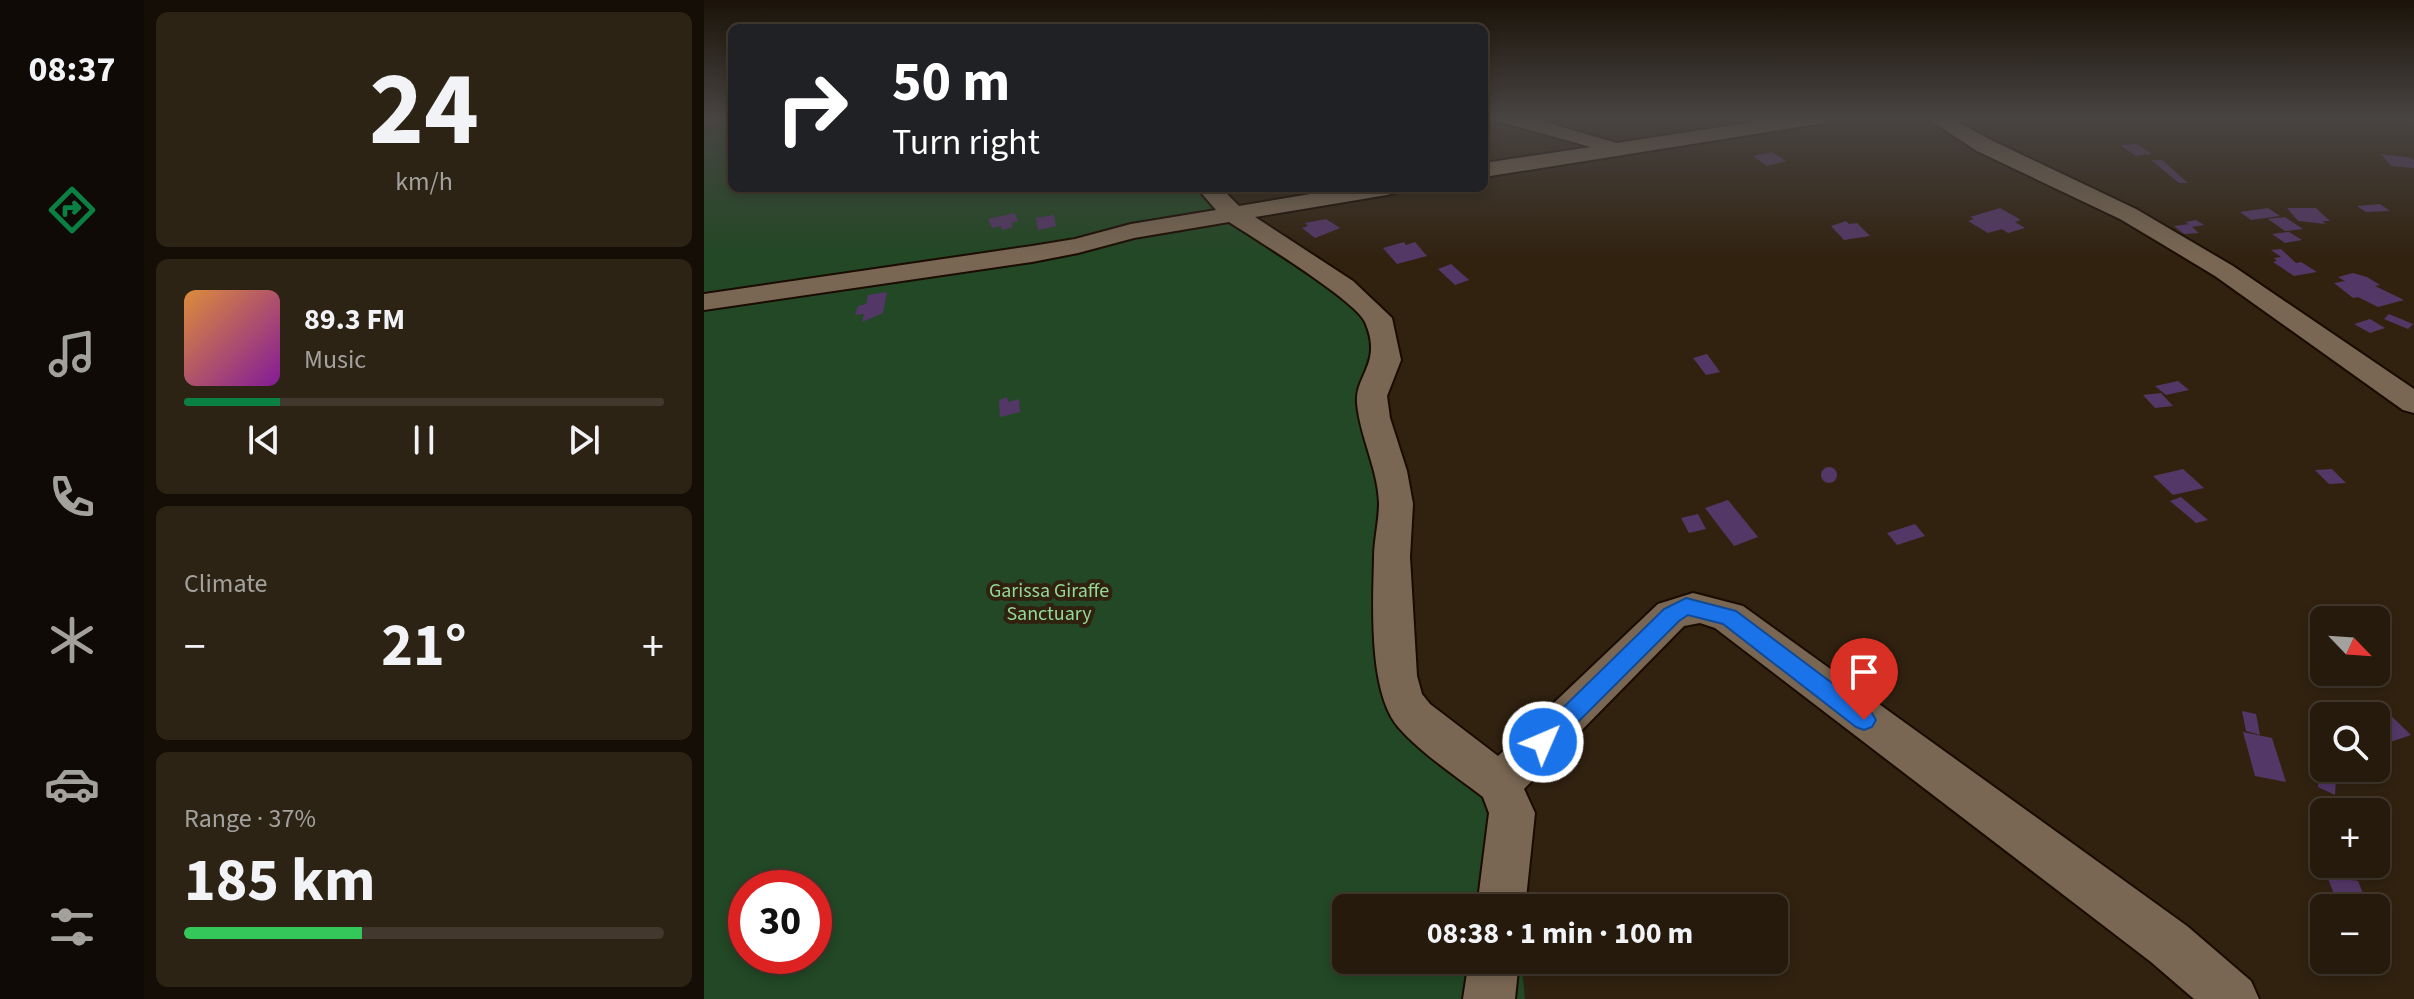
<!DOCTYPE html>
<html lang="en">
<head>
<meta charset="utf-8">
<style>
  body { margin:0; font-family:"Source Sans 3",sans-serif; background:#2d2315; color:#f1f3f6; height:100vh; display:flex; flex-direction:column; font-size:30px; white-space:nowrap }
  * { box-sizing:border-box; margin:0 }
  p { font-size:26px; color:#a3a19d }
  .icon { flex:none; width:44px; height:44px; fill:none; stroke:currentColor; stroke-width:2; stroke-linecap:round; stroke-linejoin:round }
  .map { position:relative; flex:1; overflow:hidden }
  .sheet { display:flex; flex-direction:column; gap:12px; padding:12px; background:#140e07; width:560px }
  .sheet>* { flex:none }
  .banner { position:absolute; left:24px; top:24px; width:760px; height:168px; border-radius:12px; box-shadow:0 4px 12px #0003,0 0 0 2px #42382d; background:#202124; color:#fff; overflow:hidden }
  .needle { width:52px; rotate:115deg }
  .controls { position:absolute; left:1606px; top:606px; display:grid; gap:16px }
  .controls a { display:grid; place-items:center; width:80px; height:80px; border-radius:12px; background:#251a0c; box-shadow:0 4px 12px #0003,0 0 0 2px #42382d; font-size:40px }
  .speed { position:absolute; left:24px; top:870px; display:flex; gap:16px; font-size:40px; font-weight:700; text-align:center }
  .speed>* { display:grid; place-content:center; width:104px; height:104px; border-radius:50%; background:#251a0c; box-shadow:0 4px 12px #0003,0 0 0 2px #42382d; line-height:1 }
  .speed .limit { border:12px solid #d22; background:#fff; color:#111 }
  .pin { position:absolute; display:grid; place-items:center; width:68px; height:68px; color:#fff; margin:-82px -34px; border-radius:50% 50% 50% 0; rotate:-45deg; box-shadow:0 0 8px #0007 }
  .pin .icon { rotate:45deg }
  .me { position:absolute; width:88px; margin:-44px; rotate:45deg; stroke-linejoin:round; filter:drop-shadow(0 0 6px #0008) }
  .turn { display:flex; align-items:center; gap:28px; height:168px; padding:0 32px; font-size:36px }
  .turn .icon { width:104px; height:104px; stroke-width:2.5 }
  .turn b { display:block; font-size:56px; line-height:68px }
  .big { font-size:60px; font-weight:700; line-height:1.1 }
  .sheet .tile { flex:1; display:flex; flex-direction:column; justify-content:center; gap:12px; min-width:0; padding:0 28px; border-radius:12px; background:#2d2315 }
  .sheet .dial { align-items:center; gap:0 }
  .dial b { font-size:104px; line-height:1 }
  .song { display:flex; align-items:center; gap:24px }
  .cover { width:96px; height:96px; border-radius:12px; background:linear-gradient(135deg,hsl(30 70% 55%),hsl(290 70% 35%)) }
  .played { height:8px; border-radius:4px; background:linear-gradient(90deg,#0b8043 20%,#42382d 20%) }
  .keys { display:flex; justify-content:space-around; direction:ltr }
  .heat { display:flex; justify-content:space-between; align-items:center; font-size:44px; direction:ltr }
  .charge { height:12px; border-radius:6px; background:linear-gradient(90deg,#34c759 37%,#42382d 0) }
  .trip { position:absolute; left:628px; top:894px; width:456px; height:80px; border-radius:12px; background:#251a0c; box-shadow:0 4px 12px #0003,0 0 0 2px #42382d; font-weight:700; line-height:80px; text-align:center }
  main { display:flex; flex:1; min-height:0 }
  .menu { display:flex; flex-direction:column; width:144px; justify-content:space-around; align-items:center; background:#0f0a05; color:#a3a19d }
  .menu .icon { width:56px; height:56px }
  .menu .active { color:#0b8043 }
  .menu b { font-size:36px; color:#f1f3f6 }
  .map>svg:first-child { display:block }
  .green { fill:#224825; fill-rule:evenodd }
  .building { fill:#533766 }
  .lines { fill:none; stroke-linecap:round; stroke-linejoin:round }
  .minor-casing { stroke:#190b00; stroke-width:4 }
  .minor { fill:#796753; fill-rule:evenodd }
  .route { fill:#1a73e8; stroke:#114b97; stroke-width:2 }
  .labels { text-anchor:middle; dominant-baseline:central; stroke-width:8; stroke-linejoin:round; paint-order:stroke }
  .park-label { font-size:20px; fill:#95d998; stroke:#312210 }
</style>
</head>
<body>
<main>
<nav class="menu">
<b>08:37</b>
<svg class="icon active" aria-label="directions" viewBox="0 0 24 24"><path d="M12 3l9 9-9 9-9-9zM9 14v-3h6M13 9l2 2-2 2"/></svg>
<svg class="icon" aria-label="music" viewBox="0 0 24 24"><path d="M9 18V5l10-2v13"/><circle cx="6" cy="18" r="3"/><circle cx="16" cy="16" r="3"/></svg>
<svg class="icon" aria-label="phone" viewBox="0 0 24 24"><path d="M5 4h4l2 5-3 2q2 4 5 5l2-3 5 2v4C11 20 4 13 5 4z"/></svg>
<svg class="icon" aria-label="climate" viewBox="0 0 24 24"><path d="M12 3v18M4 7l16 10M4 17L20 7"/></svg>
<svg class="icon" aria-label="car" viewBox="0 0 24 24"><path d="M5 17H2v-5l4-1 3-4h7l3 4 3 1v5h-3M9 17h6M6 11h13"/><circle cx="7" cy="17" r="2"/><circle cx="17" cy="17" r="2"/></svg>
<svg class="icon" aria-label="filters" viewBox="0 0 24 24"><path d="M4 7h16M4 17h16"/><circle cx="9" cy="7" r="2"/><circle cx="15" cy="17" r="2"/></svg>
</nav>
<section class="sheet">
<div class="tile dial"><b>24</b><p>km/h</p></div>
<div class="tile">
<div class="song"><i class="cover"></i><div><b>89.3 FM</b><p>Music</p></div></div>
<div class="played"></div>
<div class="keys"><svg class="icon" aria-label="previous" viewBox="0 0 24 24"><path d="M18 5L8 12l10 7zM5 5v14"/></svg><svg class="icon" aria-label="pause" viewBox="0 0 24 24"><path d="M8 5v14M16 5v14"/></svg><svg class="icon" aria-label="next" viewBox="0 0 24 24"><path d="M6 5l10 7-10 7zM19 5v14"/></svg></div>
</div>
<div class="tile"><p>Climate</p>
<div class="heat"><a>−</a><b class="big">21°</b><a>+</a></div>
</div>
<div class="tile"><p>Range · 37%</p><b class="big">185 km</b><div class="charge"></div></div>
</section>
<div class="map">
<svg width="1710" height="999" viewBox="0 0 1710 999">
  <rect width="100%" height="100%" fill="#312210"/>
  <path class="green" d="M 0,117 L 28,117 L 28,188 L 504,188 L 661,304 L 676,380 L 693,676 L 796,784 L 810,908 L 642,908 L 642,960 L 817,960 L 821,999 L 0,999 ZM 42,888 L 110,888 L 110,956 L 42,956 Z"/>
  <path class="building" d="M 1433,144 L 1448,154 L 1432,156 L 1416,145 Z
    M 1068,152 L 1082,161 L 1063,166 L 1049,156 Z
    M 1677,154 L 1703,157 L 1710,160 L 1710,168 L 1687,166 Z
    M 1447,160 L 1458,160 L 1484,183 L 1475,183 Z
    M 1676,204 L 1686,211 L 1662,212 L 1653,206 Z
    M 1296,208 L 1317,220 L 1311,222 L 1321,228 L 1304,233 L 1298,229 L 1284,233 L 1264,221 L 1270,219 L 1266,217 Z
    M 1564,208 L 1576,216 L 1547,220 L 1536,212 Z
    M 1583,208 L 1612,208 L 1626,221 L 1618,221 L 1622,224 L 1594,221 Z
    M 311,213 L 314,221 L 307,223 L 309,227 L 298,230 L 297,226 L 288,228 L 284,219 Z
    M 350,215 L 352,226 L 334,230 L 332,218 Z
    M 1581,217 L 1599,229 L 1581,231 L 1564,219 Z
    M 622,219 L 636,228 L 611,238 L 598,228 L 604,226 L 601,223 Z
    M 1492,220 L 1500,225 L 1488,227 L 1495,233 L 1480,234 L 1470,226 L 1485,224 L 1481,222 Z
    M 1142,221 L 1145,224 L 1153,223 L 1166,236 L 1140,240 L 1127,226 Z
    M 1585,232 L 1598,240 L 1581,243 L 1568,234 Z
    M 700,242 L 702,245 L 711,242 L 723,256 L 693,264 L 679,248 Z
    M 1577,249 L 1592,263 L 1597,262 L 1613,272 L 1590,276 L 1569,262 L 1573,261 L 1570,258 L 1577,257 L 1567,250 Z
    M 747,264 L 765,280 L 751,285 L 734,269 Z
    M 1649,273 L 1663,277 L 1676,285 L 1671,286 L 1700,300 L 1674,307 L 1654,297 L 1649,298 L 1630,283 L 1641,281 L 1634,277 Z
    M 183,292 L 179,313 L 158,322 L 160,314 L 151,315 L 154,306 L 162,304 L 164,295 Z
    M 1685,314 L 1709,324 L 1704,329 L 1680,319 Z
    M 1666,319 L 1681,328 L 1666,333 L 1650,324 Z
    M 1003,354 L 1016,372 L 1002,375 L 989,358 Z
    M 1474,381 L 1485,390 L 1462,395 L 1451,386 Z
    M 1457,393 L 1469,406 L 1451,408 L 1439,395 Z
    M 303,397 L 304,402 L 315,399 L 316,412 L 296,417 L 295,400 Z
    M1117 475a8 8 0 1 1 16 0a8 8 0 1 1-16 0Z
    M 1479,469 L 1500,488 L 1469,495 L 1449,476 Z
    M 1628,469 L 1642,483 L 1625,484 L 1611,470 Z
    M 1477,497 L 1504,520 L 1492,523 L 1466,501 Z
    M 1024,500 L 1054,537 L 1030,546 L 1001,508 Z
    M 994,514 L 1002,529 L 985,533 L 977,518 Z
    M 1211,524 L 1221,536 L 1193,545 L 1183,533 Z
    M 1678,707 L 1707,735 L 1672,747 L 1672,716 L 1653,715 Z
    M 1538,711 L 1552,714 L 1556,735 L 1542,731 Z
    M 1539,732 L 1568,738 L 1582,782 L 1551,776 Z
    M 1615,772 L 1632,779 L 1631,795 L 1614,787 Z
    M 1623,876 L 1654,881 L 1665,908 L 1635,907 Z"/>
  <g class="lines">
    <g class="minor-casing">
      <path id="minor" d="M 790,117 L 823,117 L 913,143 L 1081,117 L 1130,117 L 1120,123 L 780,177 L 780,163 L 887,147 L 793,121 Z
        M 1221,117 L 1245,117 L 1289,141 L 1432,209 L 1529,266 L 1710,389 L 1710,413 L 1699,410 L 1511,276 L 1453,241 L 1416,219 L 1273,151 Z
        M 493,188 L 517,188 L 535,206 L 642,188 L 694,188 L 691,193 L 683,195 L 551,217 L 649,281 L 688,318 L 697,360 L 683,396 L 686,418 L 703,471 L 709,504 L 706,557 L 713,676 L 718,694 L 726,704 L 794,756 L 954,604 L 989,593 L 1039,606 L 1483,926 L 1547,981 L 1555,999 L 1490,999 L 1447,962 L 1011,628 L 996,623 L 980,626 L 820,789 L 831,813 L 821,908 L 773,908 L 785,813 L 779,797 C 752,776 718,754 695,728 C 664,693 669,604 670,558 C 670,540 675,521 675,503 C 674,469 656,437 653,403 C 651,375 679,363 661,322 C 651,300 551,239 525,222 L 430,238 L 374,253 L 328,262 L 0,310 L 0,294 L 328,246 L 371,239 L 427,224 L 512,210 Z
        M 765,960 L 815,960 L 811,999 L 759,999 Z"/>
    </g>
    <use href="#minor" class="minor"/>
  </g>
  <linearGradient id="sky" x2="0" y2="1"><stop stop-color="#1b1309"/><stop offset="0.46" stop-color="#484442"/><stop offset="1" stop-color="#484442" stop-opacity="0"/></linearGradient>
  <rect width="1710" height="257" fill="url(#sky)"/>
  <path class="route" d="M 982,598 L 1032,611 L 1168,713 L 1172,720 L 1168,727 L 1160,730 L 1152,727 L 1019,624 L 984,615 L 975,621 L 847,749 L 839,752 L 831,749 L 827,742 L 831,735 L 960,609 Z"/>
  <g class="labels">
    <g class="park-label">
      <text x="345" y="591">Garissa Giraffe<tspan x="345" dy="23">Sanctuary</tspan></text>
    </g>
  </g>
</svg>
<div class="controls">
<a><svg class="needle" viewBox="-14 -14 28 28"><path d="M0-13l5 13h-10z" fill="#e53935"/><path d="M0 13l5-13h-10z" fill="#a3a19d"/></svg></a>
<a><svg class="icon" aria-label="search" viewBox="0 0 24 24"><circle cx="10" cy="10" r="6"/><path d="M15 15l6 6"/></svg></a>
<a>+</a>
<a>−</a>
</div>
<div class="speed"><div class="limit">30</div></div>
<div class="pin" style="left:1160px;top:720px;background:#d93025"><svg class="icon" aria-label="arrive" viewBox="0 0 24 24"><path d="M6 21V4h12l-3 4 3 4H6"/></svg></div>
<svg class="me" style="left:839px;top:742px" viewBox="-20 -20 40 40"><circle r="17" fill="#1a73e8" stroke="#fff" stroke-width="3"/><path d="M0-11L8 9 0 5-8 9z" fill="#fff"/></svg>
<div class="trip">08:38 · 1 min · 100 m</div>
<div class="banner">
<div class="turn"><svg class="icon" aria-label="right" viewBox="0 0 24 24"><path d="M7 20v-9h11M14 6l5 5-5 5"/></svg><div><b>50 m</b>Turn right</div></div>
</div>
</div>
</main>
</body>
</html>
